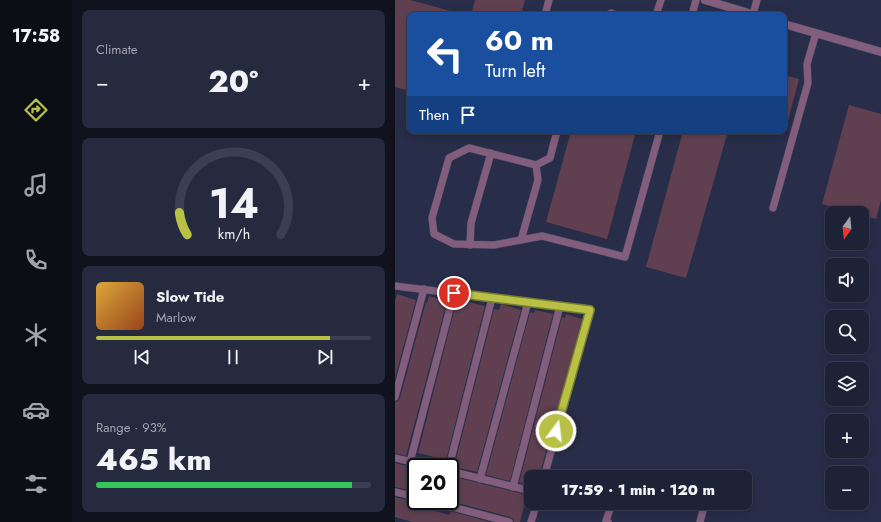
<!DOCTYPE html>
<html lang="en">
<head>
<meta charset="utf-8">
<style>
  body { margin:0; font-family:Jost,sans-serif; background:#262a3f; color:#f1f3f6; height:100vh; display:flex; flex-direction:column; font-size:15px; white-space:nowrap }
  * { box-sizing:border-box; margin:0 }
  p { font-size:13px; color:#a1a4ad }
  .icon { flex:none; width:22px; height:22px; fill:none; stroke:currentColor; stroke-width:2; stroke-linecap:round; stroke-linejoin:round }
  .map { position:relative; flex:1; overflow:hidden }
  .details { display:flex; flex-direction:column; gap:10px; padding:10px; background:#10131e; width:323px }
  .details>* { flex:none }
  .top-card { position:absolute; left:12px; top:12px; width:380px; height:122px; border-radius:8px; box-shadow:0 2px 10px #0003,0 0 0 1px #3c3f52; background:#1a4fa0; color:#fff; overflow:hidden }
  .needle { width:26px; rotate:195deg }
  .buttons { position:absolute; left:430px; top:206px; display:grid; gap:8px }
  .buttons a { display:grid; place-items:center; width:44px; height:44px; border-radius:8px; background:#1e2237; box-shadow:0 2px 10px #0003,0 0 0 1px #3c3f52; font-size:20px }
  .speed { position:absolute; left:12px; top:458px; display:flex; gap:8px; font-size:20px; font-weight:700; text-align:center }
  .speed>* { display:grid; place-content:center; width:52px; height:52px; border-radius:50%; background:#1e2237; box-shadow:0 2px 10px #0003,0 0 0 1px #3c3f52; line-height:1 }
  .speed .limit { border:2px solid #111; border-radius:6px; background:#fff; color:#111 }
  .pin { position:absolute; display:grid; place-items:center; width:34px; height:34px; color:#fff; margin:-17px; border:2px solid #fff; border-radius:50%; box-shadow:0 1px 4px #0007 }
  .me { position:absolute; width:44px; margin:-22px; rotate:15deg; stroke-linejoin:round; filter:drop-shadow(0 0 3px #0008) }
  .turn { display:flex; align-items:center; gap:14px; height:84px; padding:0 12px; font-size:18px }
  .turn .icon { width:52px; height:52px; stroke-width:2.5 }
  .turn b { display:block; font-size:28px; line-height:34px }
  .then { display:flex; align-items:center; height:38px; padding:0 12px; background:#0003; gap:8px; font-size:15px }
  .big { font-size:30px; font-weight:800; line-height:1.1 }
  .details .tile { flex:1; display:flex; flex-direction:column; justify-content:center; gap:6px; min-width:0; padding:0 14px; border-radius:8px; background:#262a3f }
  .details .dial { align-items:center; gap:0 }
  .dial svg { height:104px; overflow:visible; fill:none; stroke:#3c3f52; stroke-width:7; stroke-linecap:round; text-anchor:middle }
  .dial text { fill:#f1f3f6; stroke:none }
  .song { display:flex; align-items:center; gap:12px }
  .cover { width:48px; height:48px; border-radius:6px; background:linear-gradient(135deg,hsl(40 70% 55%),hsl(20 70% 35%)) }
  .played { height:4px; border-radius:2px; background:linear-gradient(90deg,#b9c046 85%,#3c3f52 85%) }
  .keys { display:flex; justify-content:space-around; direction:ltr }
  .heat { display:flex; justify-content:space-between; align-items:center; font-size:22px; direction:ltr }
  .charge { height:6px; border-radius:3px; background:linear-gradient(90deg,#34c759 93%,#3c3f52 0) }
  .trip { position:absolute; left:129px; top:470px; width:228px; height:40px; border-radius:8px; background:#1e2237; box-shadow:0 2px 10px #0003,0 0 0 1px #3c3f52; font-weight:800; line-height:40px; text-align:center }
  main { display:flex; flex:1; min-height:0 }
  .dock { display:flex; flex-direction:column; width:72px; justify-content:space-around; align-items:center; background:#0c0e16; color:#a1a4ad }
  .dock .icon { width:28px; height:28px }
  .dock .on { color:#b9c046 }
  .dock b { font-size:18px; color:#f1f3f6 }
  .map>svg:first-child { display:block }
  .building { fill:#604050 }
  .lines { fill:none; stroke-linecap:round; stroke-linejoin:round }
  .service-casing { stroke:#434862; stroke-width:8 }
  .minor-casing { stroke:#434862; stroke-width:9 }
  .service { stroke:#835e7c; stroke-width:7 }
  .minor { stroke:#835e7c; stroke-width:8 }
  .route-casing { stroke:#787d2e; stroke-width:10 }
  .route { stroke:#b9c046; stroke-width:7 }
</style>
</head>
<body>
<main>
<nav class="dock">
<b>17:58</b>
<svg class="icon on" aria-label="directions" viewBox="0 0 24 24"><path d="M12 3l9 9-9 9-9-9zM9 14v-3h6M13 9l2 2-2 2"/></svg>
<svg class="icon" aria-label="music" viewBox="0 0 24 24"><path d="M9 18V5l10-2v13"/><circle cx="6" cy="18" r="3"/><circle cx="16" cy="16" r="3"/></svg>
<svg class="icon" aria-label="phone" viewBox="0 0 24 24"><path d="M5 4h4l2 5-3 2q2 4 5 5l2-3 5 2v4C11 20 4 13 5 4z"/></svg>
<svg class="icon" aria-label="climate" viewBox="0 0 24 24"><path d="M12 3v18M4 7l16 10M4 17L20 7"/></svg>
<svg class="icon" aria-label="car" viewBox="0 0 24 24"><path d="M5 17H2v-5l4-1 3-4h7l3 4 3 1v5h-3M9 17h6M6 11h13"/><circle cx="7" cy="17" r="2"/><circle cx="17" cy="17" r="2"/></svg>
<svg class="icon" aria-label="filters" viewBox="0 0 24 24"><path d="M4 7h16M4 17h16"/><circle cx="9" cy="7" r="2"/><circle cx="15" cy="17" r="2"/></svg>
</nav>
<section class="details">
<div class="tile"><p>Climate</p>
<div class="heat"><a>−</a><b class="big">20°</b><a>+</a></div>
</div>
<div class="tile dial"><svg viewBox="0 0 100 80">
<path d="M14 69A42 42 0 1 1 86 69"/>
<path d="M14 69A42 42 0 0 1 8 52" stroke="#b9c046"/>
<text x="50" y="56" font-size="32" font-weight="700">14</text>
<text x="50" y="72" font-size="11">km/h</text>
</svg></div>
<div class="tile">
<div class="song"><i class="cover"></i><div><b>Slow Tide</b><p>Marlow</p></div></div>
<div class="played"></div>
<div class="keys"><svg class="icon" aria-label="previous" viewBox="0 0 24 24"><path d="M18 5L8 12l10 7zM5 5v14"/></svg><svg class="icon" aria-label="pause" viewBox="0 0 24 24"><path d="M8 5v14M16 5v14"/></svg><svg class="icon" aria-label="next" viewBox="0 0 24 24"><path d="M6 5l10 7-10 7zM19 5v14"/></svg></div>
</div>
<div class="tile"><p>Range · 93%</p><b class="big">465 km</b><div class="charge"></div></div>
</section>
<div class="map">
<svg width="486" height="522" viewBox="0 0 486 522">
  <rect width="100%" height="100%" fill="#282d49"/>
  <path class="building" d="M 0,0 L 15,0 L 56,11 L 55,15 L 15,15 L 15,91 L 0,87 Z
    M 80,0 L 130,0 L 126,15 L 76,15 Z
    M 389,75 L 404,79 L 393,120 L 389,120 Z
    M 454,105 L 486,114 L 486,200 L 481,219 L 467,215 L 467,213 L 459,213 L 427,204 Z
    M 176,131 L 241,131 L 212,239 L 151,222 Z
    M 288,131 L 333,131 L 291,278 L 251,267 Z
    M 2,294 L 21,300 L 0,378 L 0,301 Z
    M 34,296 L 52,301 L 11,456 L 0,453 L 0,402 L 3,401 L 5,398 L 31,302 L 32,303 Z
    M 65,300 L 90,306 L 51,460 L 23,453 L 61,303 L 64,304 Z
    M 106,304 L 126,310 L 82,472 L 59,467 L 99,309 L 104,310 Z
    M 140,310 L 158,314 L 115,481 L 91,475 L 135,312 L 139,313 Z
    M 171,314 L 187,319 L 144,477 L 136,477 L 135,486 L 124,483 L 167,317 L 170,318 Z
    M 0,463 L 21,468 L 21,492 L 0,487 Z
    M 55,476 L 132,495 L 125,522 L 119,522 L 118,519 L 115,517 L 55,501 Z
    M 0,497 L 21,502 L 21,506 L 55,515 L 55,511 L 95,522 L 17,522 L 0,517 Z"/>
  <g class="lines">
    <g class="service-casing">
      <path id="service" d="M 358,14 L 362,0
        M 150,15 L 154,0
        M 213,15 L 216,13 L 222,15
        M 261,15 L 266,0
        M 297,15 L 301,0
        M 162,131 L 155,158 L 141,165 L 74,148 L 54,158 L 37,218 L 39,234 L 59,244 L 99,245 L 147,236 L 230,257 L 265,131
        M 378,208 L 413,83 L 412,64 L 421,33
        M 126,240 L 143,180 L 141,165
        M 75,245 L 76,223 L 96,153
        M 0,286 L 195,310 L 149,477
        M 0,397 L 29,289
        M 0,458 L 37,467
        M 15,462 L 59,293
        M 54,467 L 97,298
        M 55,471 L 136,491
        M 224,477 L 225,473 L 241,477
        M 85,479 L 133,302
        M 118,487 L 165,306
        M 0,492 L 21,497
        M 35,501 L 114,522
        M 136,522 L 142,503
        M 213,522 L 211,521 L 217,503
        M 305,522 L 310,503"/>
    </g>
    <g class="minor-casing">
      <path id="minor" d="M 310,0 L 360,15
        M 389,24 L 486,52"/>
    </g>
    <use href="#service" class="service"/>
    <use href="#minor" class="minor"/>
  </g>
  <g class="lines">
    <g class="route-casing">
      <path id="route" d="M 59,293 L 195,310 L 161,431"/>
    </g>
    <use href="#route" class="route"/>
  </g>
</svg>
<div class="buttons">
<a><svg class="needle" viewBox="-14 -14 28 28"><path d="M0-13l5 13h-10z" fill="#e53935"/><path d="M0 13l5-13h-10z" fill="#a1a4ad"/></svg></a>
<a><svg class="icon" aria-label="sound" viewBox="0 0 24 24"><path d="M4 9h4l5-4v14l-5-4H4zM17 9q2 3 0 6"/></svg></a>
<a><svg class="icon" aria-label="search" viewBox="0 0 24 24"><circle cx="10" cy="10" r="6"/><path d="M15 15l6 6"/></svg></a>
<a><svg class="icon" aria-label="layers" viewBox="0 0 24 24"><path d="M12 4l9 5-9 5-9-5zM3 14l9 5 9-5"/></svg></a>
<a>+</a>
<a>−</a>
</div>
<div class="speed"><div class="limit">20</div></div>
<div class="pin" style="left:59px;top:293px;background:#d93025"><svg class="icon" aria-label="arrive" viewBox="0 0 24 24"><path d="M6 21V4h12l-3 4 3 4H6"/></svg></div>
<svg class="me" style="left:161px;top:431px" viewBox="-20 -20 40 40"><circle r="17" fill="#b9c046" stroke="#fff" stroke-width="3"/><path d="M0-11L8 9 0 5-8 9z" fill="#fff"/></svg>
<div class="trip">17:59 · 1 min · 120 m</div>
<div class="top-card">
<div class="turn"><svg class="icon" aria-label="left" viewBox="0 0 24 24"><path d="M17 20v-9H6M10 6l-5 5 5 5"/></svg><div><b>60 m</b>Turn left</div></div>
<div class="then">Then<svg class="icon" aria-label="arrive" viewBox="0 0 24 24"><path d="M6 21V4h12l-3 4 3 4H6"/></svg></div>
</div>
</div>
</main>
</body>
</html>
